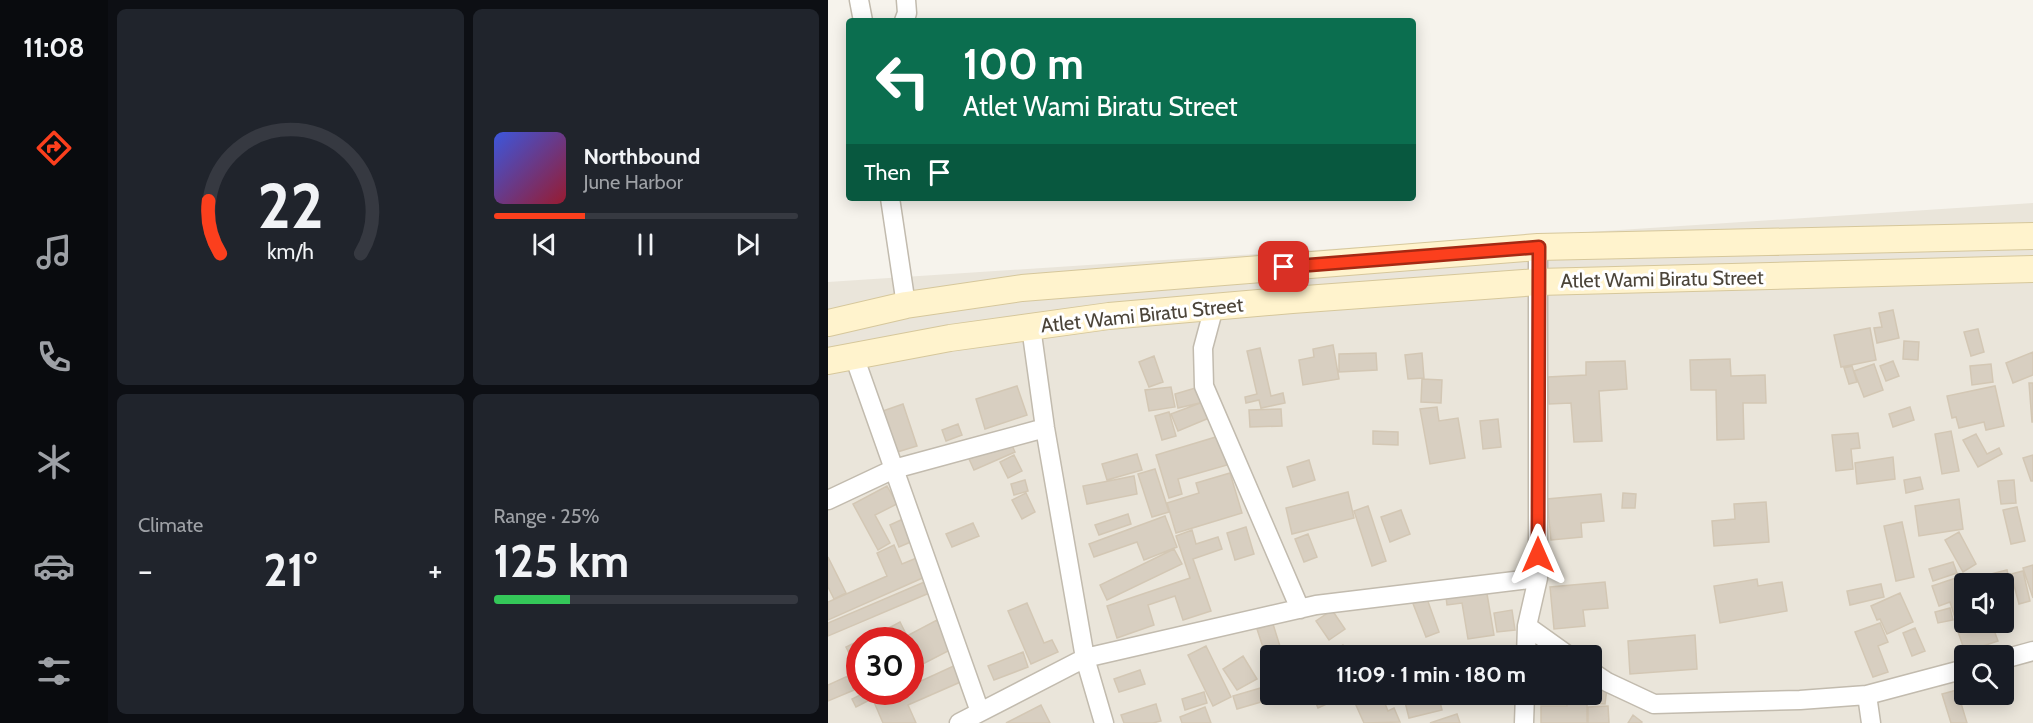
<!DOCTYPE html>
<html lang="en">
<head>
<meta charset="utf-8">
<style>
  body { margin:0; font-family:Cabin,sans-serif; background:#20242c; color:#f1f3f6; height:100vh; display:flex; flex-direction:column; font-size:22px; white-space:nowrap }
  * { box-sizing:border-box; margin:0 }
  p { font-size:20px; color:#9ea1a6 }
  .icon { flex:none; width:33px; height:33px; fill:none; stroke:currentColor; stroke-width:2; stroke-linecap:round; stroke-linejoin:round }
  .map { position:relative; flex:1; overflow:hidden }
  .sheet { display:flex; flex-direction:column; gap:9px; padding:9px; background:#0d0f14; width:720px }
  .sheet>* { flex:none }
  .guide { position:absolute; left:18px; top:18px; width:570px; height:183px; border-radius:6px; box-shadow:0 3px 15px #0003; background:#0b6e4f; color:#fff; overflow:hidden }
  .buttons { position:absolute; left:1126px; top:573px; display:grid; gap:12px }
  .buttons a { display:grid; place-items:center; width:60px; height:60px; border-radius:6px; background:#171b24; box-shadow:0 3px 15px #0003; font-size:30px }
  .speed { position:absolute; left:18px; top:627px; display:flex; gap:12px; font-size:30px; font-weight:700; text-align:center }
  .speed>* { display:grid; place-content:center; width:78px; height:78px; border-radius:50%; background:#171b24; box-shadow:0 3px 15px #0003; line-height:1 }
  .speed .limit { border:9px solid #d22; background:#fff; color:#111 }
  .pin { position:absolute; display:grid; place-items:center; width:51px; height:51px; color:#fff; margin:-26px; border-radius:12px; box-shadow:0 3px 9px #0006 }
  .me { position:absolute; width:66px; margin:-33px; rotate:0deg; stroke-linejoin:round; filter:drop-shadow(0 0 4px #0008) }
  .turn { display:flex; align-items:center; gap:21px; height:126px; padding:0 18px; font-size:27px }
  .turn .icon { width:78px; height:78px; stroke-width:2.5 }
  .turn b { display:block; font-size:42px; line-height:51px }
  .then { display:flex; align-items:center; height:57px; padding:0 18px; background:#0003; gap:12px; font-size:22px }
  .big { font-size:45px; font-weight:700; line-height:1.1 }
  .sheet .widget { flex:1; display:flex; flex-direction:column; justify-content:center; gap:9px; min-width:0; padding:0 21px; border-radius:9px; background:#20242c }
  .sheet .dial { align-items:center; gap:0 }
  .dial svg { height:156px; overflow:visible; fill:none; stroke:#363941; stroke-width:7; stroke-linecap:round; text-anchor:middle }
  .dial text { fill:#f1f3f6; stroke:none }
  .song { display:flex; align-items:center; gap:18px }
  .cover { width:72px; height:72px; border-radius:9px; background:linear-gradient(135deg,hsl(230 70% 55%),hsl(350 70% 35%)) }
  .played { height:6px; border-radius:3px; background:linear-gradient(90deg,#fc3f1d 30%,#363941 30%) }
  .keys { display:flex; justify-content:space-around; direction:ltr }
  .heat { display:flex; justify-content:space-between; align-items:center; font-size:33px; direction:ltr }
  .charge { height:9px; border-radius:4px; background:linear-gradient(90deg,#34c759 25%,#363941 0) }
  .sheet .tiles { flex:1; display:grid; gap:9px; grid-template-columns:repeat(2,1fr) }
  .trip { position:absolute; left:432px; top:645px; width:342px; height:60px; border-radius:6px; background:#171b24; box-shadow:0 3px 15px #0003; font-weight:700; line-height:60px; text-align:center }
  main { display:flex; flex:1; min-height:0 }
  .tabs { display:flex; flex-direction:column; width:108px; justify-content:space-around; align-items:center; background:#090b0e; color:#9ea1a6 }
  .tabs .icon { width:42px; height:42px }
  .tabs .selected { color:#fc3f1d }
  .tabs b { font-size:27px; color:#f1f3f6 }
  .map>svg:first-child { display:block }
  .residential { fill:#eae5da; fill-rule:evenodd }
  .building { fill:#d8cfc1; stroke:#d3c7b4; stroke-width:1.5 }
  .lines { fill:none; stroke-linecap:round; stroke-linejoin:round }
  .minor-casing { stroke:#c2bbae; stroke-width:21 }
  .secondary-casing { stroke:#d6c79b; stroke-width:28 }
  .minor { stroke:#fff; stroke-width:18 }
  .secondary { stroke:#fff3cd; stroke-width:26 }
  .route-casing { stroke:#a42913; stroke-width:15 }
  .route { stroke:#fc3f1d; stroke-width:10 }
  .labels { text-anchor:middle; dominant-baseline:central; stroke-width:6; stroke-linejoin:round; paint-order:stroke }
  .street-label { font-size:20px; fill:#4b4439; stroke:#fff }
</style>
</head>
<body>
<main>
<nav class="tabs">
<b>11:08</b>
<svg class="icon selected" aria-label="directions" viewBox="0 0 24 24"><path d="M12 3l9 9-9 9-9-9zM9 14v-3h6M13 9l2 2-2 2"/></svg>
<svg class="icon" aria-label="music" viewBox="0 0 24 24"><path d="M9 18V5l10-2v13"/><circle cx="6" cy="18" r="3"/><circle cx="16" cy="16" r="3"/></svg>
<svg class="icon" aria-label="phone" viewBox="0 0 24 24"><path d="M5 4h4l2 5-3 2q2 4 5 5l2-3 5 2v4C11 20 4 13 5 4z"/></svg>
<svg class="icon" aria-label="climate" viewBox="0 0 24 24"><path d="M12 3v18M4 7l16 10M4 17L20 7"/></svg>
<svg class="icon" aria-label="car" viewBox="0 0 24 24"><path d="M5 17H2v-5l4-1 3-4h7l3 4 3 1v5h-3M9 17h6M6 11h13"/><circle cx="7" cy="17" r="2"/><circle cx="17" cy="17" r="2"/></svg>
<svg class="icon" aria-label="filters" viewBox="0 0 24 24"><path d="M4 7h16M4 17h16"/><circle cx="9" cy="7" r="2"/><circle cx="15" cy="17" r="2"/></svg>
</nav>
<section class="sheet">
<div class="tiles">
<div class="widget dial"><svg viewBox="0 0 100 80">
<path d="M14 69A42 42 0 1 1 86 69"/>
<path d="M14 69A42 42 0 0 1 8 42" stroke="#fc3f1d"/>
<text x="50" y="56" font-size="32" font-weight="700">22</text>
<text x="50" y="72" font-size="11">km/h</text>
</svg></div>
<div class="widget">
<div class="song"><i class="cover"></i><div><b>Northbound</b><p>June Harbor</p></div></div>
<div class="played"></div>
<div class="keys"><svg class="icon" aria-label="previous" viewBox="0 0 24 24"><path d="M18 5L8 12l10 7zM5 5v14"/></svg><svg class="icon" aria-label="pause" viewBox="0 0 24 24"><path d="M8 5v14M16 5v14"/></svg><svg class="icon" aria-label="next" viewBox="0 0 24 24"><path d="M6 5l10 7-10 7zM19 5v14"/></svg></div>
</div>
<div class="widget"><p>Climate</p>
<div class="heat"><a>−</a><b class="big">21°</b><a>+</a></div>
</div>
<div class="widget"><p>Range · 25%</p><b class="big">125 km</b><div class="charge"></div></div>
</div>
</section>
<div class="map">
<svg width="1205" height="723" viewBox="0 0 1205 723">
  <rect width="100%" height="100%" fill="#f6f3ec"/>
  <path class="residential" d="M 1205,203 L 1205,723 L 0,723 L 0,282 ZM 1137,584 L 1176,584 L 1176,622 L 1137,622 ZM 32,640 L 82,640 L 82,692 L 32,692 ZM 442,656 L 764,656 L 764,694 L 442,694 ZM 1137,656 L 1176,656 L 1176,694 L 1137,694 Z"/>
  <path class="building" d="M 1065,310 L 1071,338 L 1049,343 L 1046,328 L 1054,327 L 1051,313 Z
    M 1042,328 L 1048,360 L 1013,367 L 1006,335 Z
    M 1150,329 L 1156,352 L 1143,356 L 1136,332 Z
    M 1076,341 L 1091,342 L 1090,360 L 1075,359 Z
    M 505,345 L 511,379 L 475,385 L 471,360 L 486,357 L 485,349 Z
    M 432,348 L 443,396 L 455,393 L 457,403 L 433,408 L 431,400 L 418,403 L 417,397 L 429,394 L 419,351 Z
    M 1205,352 L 1205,375 L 1185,383 L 1178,363 Z
    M 548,353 L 549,370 L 511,372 L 511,354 Z
    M 594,353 L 596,378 L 580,379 L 577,355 Z
    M 326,356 L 335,382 L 321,387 L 311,362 Z
    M 902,359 L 903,376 L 937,375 L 938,403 L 915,403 L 916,439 L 889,440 L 888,390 L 863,390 L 862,360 Z
    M 797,361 L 799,389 L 771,391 L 774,441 L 746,442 L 743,403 L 721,404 L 720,377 L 758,375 L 758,362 Z
    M 1065,361 L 1071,376 L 1058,381 L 1052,366 Z
    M 1046,364 L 1055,390 L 1036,397 L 1026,371 Z
    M 1163,364 L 1165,382 L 1144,385 L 1142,366 Z
    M 1024,366 L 1029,382 L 1021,384 L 1016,368 Z
    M 594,379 L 614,380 L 613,403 L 593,402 Z
    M 1201,383 L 1205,383 L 1205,422 L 1204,422 Z
    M 189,386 L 199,415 L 157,429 L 148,399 Z
    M 1167,386 L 1176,426 L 1158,430 L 1156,422 L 1131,428 L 1128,417 L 1124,418 L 1119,396 Z
    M 343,387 L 347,407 L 321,411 L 317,390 Z
    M 371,387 L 376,402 L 350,408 L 347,394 Z
    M 375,402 L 381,418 L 350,431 L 343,414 Z
    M 75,404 L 89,446 L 66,453 L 52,412 Z
    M 609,407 L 611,421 L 630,418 L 637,458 L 602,464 L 592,409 Z
    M 1082,407 L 1086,420 L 1065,427 L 1061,414 Z
    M 453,409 L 454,426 L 422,427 L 421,410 Z
    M 341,412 L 348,436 L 334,440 L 327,416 Z
    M 670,419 L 673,447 L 655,449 L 652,421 Z
    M 130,424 L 134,435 L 118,441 L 114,430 Z
    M 545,431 L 570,432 L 570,445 L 545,444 Z
    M 1123,431 L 1131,471 L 1114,474 L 1107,434 Z
    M 1030,433 L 1032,448 L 1023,449 L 1025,469 L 1008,471 L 1004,435 Z
    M 1148,434 L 1159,454 L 1171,448 L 1174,454 L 1150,467 L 1135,440 Z
    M 391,436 L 399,465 L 350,479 L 354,494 L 341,498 L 328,455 Z
    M 182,441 L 187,452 L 146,470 L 141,459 Z
    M 309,454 L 314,470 L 279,480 L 274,464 Z
    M 186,455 L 194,471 L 180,478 L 172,462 Z
    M 1205,455 L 1205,481 L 1203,481 L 1195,458 Z
    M 1065,457 L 1067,479 L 1029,484 L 1027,463 Z
    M 481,460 L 487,480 L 465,487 L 459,467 Z
    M 327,469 L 341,512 L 324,517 L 310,474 Z
    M 402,473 L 414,513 L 348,533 L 339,503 L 371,493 L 368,483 Z
    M 306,476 L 309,494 L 259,504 L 255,486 Z
    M 1092,477 L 1095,489 L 1078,493 L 1076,480 Z
    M 197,480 L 200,491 L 186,495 L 183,484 Z
    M 1186,480 L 1188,503 L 1173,504 L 1170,481 Z
    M 59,486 L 69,504 L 47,515 L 62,543 L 50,550 L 25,504 Z
    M 520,492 L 526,518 L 464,534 L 458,508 Z
    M 198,493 L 207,512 L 194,519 L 184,500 Z
    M 795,493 L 808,494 L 807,508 L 794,508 Z
    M 773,494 L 776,521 L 753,523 L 754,537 L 723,540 L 719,499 Z
    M 1131,499 L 1135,529 L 1091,536 L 1087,506 Z
    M 938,502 L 941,542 L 886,546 L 884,521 L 907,519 L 906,504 Z
    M 540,506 L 558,561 L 544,566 L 526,511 Z
    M 1189,507 L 1197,541 L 1183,544 L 1175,510 Z
    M 573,510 L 582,534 L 562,542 L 553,517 Z
    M 300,514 L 303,524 L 271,535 L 267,525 Z
    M 337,516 L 349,547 L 316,560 L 309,542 L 266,557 L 261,544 Z
    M 75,519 L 85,541 L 71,547 L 62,525 Z
    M 1074,522 L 1086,577 L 1068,581 L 1056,526 Z
    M 145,523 L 151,536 L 124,547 L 118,534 Z
    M 418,527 L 426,554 L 407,560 L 399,533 Z
    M 364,530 L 368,544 L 390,537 L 394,549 L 365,559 L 383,611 L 355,620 L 347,596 L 320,605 L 326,625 L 289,638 L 279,606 L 362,578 L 348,536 Z
    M 1131,532 L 1148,564 L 1135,572 L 1117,540 Z
    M 480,534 L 489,557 L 476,562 L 467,539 Z
    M 66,545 L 74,564 L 91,557 L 99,576 L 0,620 L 0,602 L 59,576 L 49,553 Z
    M 346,549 L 354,564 L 279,600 L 272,585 Z
    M 0,557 L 18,593 L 6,599 L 0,587 Z
    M 1125,562 L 1129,573 L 1105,581 L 1101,569 Z
    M 1205,565 L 1205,598 L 1195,568 Z
    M 1179,570 L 1182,583 L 1176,585 L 1157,584 L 1155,576 Z
    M 1195,571 L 1202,601 L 1191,604 L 1183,574 Z
    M 1128,578 L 1137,603 L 1137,618 L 1128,621 L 1122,602 L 1111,606 L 1104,586 Z
    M 929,579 L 930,586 L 954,582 L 959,611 L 892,623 L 886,586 Z
    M 101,580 L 106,591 L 0,636 L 0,623 Z
    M 657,582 L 666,635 L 640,639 L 634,603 L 619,605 L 617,589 Z
    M 777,582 L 780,608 L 755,610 L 757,626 L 726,629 L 722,587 Z
    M 1053,584 L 1056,597 L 1022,605 L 1019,591 Z
    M 1072,593 L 1085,622 L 1059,634 L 1052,619 L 1049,620 L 1043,606 Z
    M 598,596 L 611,632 L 598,637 L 584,601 Z
    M 199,603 L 216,643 L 224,640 L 230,652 L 203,664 L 180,611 Z
    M 1122,608 L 1125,620 L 1110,623 L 1107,612 Z
    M 504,610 L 517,629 L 501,640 L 488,621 Z
    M 684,610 L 687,630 L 669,632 L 666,613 Z
    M 109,620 L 124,649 L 89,667 L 82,654 L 82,640 L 54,640 L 51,633 L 72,622 L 79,636 Z
    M 1137,620 L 1137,622 L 1163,622 L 1170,641 L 1137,652 L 1127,623 Z
    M 1052,623 L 1060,642 L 1050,646 L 1060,672 L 1045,677 L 1027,632 Z
    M 445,624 L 455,656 L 442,656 L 442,669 L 429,629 Z
    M 1087,628 L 1097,651 L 1084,656 L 1075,633 Z
    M 867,635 L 869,669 L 802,674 L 800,641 Z
    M 32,640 L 31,673 L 18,647 Z
    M 515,645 L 521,656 L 494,656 Z
    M 378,646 L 403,697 L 385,706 L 360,655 Z
    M 195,652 L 200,667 L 166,680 L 160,666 Z
    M 415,656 L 429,679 L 409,690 L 395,669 Z
    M 130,664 L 137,680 L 80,705 L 88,723 L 55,723 L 46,702 L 70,692 L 82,692 L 82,686 Z
    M 312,670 L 317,684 L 291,692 L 286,679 Z
    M 20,676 L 26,690 L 0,701 L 0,685 Z
    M 764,677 L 780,679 L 777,704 L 761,703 L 762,694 L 764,694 Z
    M 1178,678 L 1183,702 L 1170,704 L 1168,694 L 1176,694 L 1176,679 Z
    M 436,687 L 440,700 L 409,709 L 405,696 Z
    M 1129,690 L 1139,723 L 1123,723 L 1114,694 Z
    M 38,692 L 57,692 L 28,707 L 24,699 Z
    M 376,692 L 379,703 L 357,710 L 354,699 Z
    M 484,694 L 520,694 L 490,708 Z
    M 523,694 L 553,694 L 560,711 L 566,708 L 572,722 L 536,723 Z
    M 605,694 L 610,694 L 614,710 L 581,718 L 577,702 Z
    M 739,694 L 759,694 L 759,723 L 713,723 L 713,706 L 739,706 Z
    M 328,704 L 333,721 L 325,723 L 296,723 L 293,715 Z
    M 213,705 L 222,723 L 178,723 Z
    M 780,706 L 781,723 L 760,723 L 760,707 Z
    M 377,707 L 383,723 L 354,723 L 352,717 Z
    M 629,714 L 632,723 L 602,723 Z
    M 805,715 L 814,722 L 813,723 L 800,723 Z"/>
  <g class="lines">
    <g class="minor-casing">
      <path id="minor" d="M 31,0 L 35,21
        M 76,21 L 79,13 L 78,0
        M 62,198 L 78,305
        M 386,307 L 375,348 L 376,386 L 472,609
        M 203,327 L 217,428 L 257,658 L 276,723
        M 26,356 L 152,712
        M 0,500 L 66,469 L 217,428
        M 699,626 L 741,656
        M 698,656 L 699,626 L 710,578 L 710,247
        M 1176,659 L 1205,651
        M 764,672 L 779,682 L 826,704 L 972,700 L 1039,695 L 1137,669
        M 1039,695 L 1043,723
        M 131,723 L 257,658 L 488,605 L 710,578
        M 696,723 L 697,694"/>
    </g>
    <g class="secondary-casing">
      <path id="secondary" d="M 0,323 L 78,305 L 194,288 L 710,247 L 1205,236
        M 0,361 L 122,338 L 281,316 L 464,300 L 710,282 L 1205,269"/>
    </g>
    <use href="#minor" class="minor"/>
    <use href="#secondary" class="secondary"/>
  </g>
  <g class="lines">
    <g class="route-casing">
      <path id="route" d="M 456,267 L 711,247 L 710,555"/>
    </g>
    <use href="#route" class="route"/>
  </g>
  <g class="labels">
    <g class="street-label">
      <text transform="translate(834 279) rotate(-1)">Atlet Wami Biratu Street</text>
      <text transform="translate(314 315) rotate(-6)">Atlet Wami Biratu Street</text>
    </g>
  </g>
</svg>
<div class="buttons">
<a><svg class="icon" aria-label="sound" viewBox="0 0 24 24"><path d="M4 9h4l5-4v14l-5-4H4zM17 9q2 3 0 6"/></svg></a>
<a><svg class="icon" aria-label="search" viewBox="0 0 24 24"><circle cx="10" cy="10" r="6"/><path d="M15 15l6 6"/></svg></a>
</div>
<div class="speed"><div class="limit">30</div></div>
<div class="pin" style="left:456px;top:267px;background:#d93025"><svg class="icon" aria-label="arrive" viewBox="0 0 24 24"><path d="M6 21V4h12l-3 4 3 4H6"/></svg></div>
<svg class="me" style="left:710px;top:555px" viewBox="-20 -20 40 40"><path d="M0-17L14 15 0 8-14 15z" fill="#fc3f1d" stroke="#fff" stroke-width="4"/></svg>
<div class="trip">11:09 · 1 min · 180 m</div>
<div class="guide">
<div class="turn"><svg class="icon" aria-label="left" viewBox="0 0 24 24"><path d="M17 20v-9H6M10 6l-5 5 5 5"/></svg><div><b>100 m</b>Atlet Wami Biratu Street</div></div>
<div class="then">Then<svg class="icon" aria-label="arrive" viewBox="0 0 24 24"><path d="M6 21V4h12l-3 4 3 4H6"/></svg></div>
</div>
</div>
</main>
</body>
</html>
